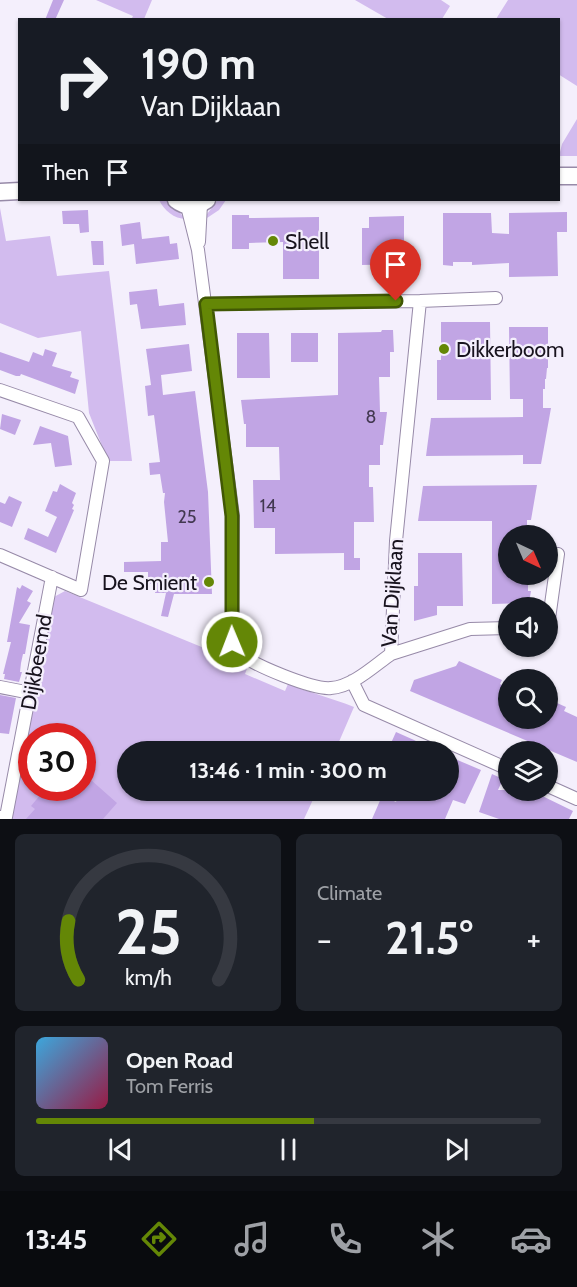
<!DOCTYPE html>
<html lang="en">
<head>
<meta charset="utf-8">
<style>
  body { margin:0; font-family:Cabin,sans-serif; background:#20242c; color:#f1f3f6; height:100vh; display:flex; flex-direction:column; font-size:22px; white-space:nowrap }
  * { box-sizing:border-box; margin:0 }
  p { font-size:20px; color:#9ea1a6 }
  .icon { flex:none; width:33px; height:33px; fill:none; stroke:currentColor; stroke-width:2; stroke-linecap:round; stroke-linejoin:round }
  .map { position:relative; height:819px; overflow:hidden }
  .side { display:flex; flex-direction:column; gap:15px; padding:15px; background:#0d0f14; flex:1 }
  .side>* { flex:none }
  .banner { position:absolute; left:18px; top:18px; width:542px; height:183px; border-radius:0px; box-shadow:0 2px 4px #0004; background:#171b24; color:#f1f3f6; overflow:hidden }
  .needle { width:39px; rotate:136deg }
  .fabs { position:absolute; left:498px; top:525px; display:grid; gap:12px }
  .fabs a { display:grid; place-items:center; width:60px; height:60px; border-radius:50%; background:#171b24; box-shadow:0 2px 4px #0004; font-size:30px }
  .speed { position:absolute; left:18px; top:723px; display:flex; gap:12px; font-size:30px; font-weight:700; text-align:center }
  .speed>* { display:grid; place-content:center; width:78px; height:78px; border-radius:50%; background:#171b24; box-shadow:0 2px 4px #0004; line-height:1 }
  .speed .limit { border:9px solid #d22; background:#fff; color:#111 }
  .pin { position:absolute; display:grid; place-items:center; width:51px; height:51px; color:#fff; margin:-62px -26px; border-radius:50% 50% 50% 0; rotate:-45deg; box-shadow:0 0 6px #0007 }
  .pin .icon { rotate:45deg }
  .me { position:absolute; width:66px; margin:-33px; rotate:359deg; stroke-linejoin:round; filter:drop-shadow(0 0 4px #0008) }
  .turn { display:flex; align-items:center; gap:21px; height:126px; padding:0 24px; font-size:27px }
  .turn .icon { width:78px; height:78px; stroke-width:2.5 }
  .turn b { display:block; font-size:42px; line-height:51px }
  .then { display:flex; align-items:center; height:57px; padding:0 24px; background:#0003; gap:12px; font-size:22px }
  .big { font-size:45px; font-weight:800; line-height:1.1 }
  .side .tile { flex:1; display:flex; flex-direction:column; justify-content:center; gap:9px; min-width:0; padding:0 21px; border-radius:9px; background:#20242c }
  .side .dial { align-items:center; gap:0 }
  .dial svg { height:156px; overflow:visible; fill:none; stroke:#363941; stroke-width:7; stroke-linecap:round; text-anchor:middle }
  .dial text { fill:#f1f3f6; stroke:none }
  .song { display:flex; align-items:center; gap:18px }
  .cover { width:72px; height:72px; border-radius:9px; background:linear-gradient(135deg,hsl(200 70% 55%),hsl(340 70% 35%)) }
  .played { height:6px; border-radius:3px; background:linear-gradient(90deg,#648706 55%,#363941 55%) }
  .keys { display:flex; justify-content:space-around; direction:ltr }
  .heat { display:flex; justify-content:space-between; align-items:center; font-size:33px; direction:ltr }
  .side .tiles { flex:1; display:grid; gap:15px; grid-template-columns:1fr 1fr }
  .tile:last-child { grid-column:span 2 }
  .trip { position:absolute; left:117px; top:741px; width:342px; height:60px; border-radius:30px; background:#171b24; box-shadow:0 2px 4px #0004; font-weight:800; line-height:60px; text-align:center }
  .dock { display:flex; height:96px; justify-content:space-around; align-items:center; background:#090b0e; color:#9ea1a6 }
  .dock .icon { width:42px; height:42px }
  .dock .selected { color:#648706 }
  .dock b { font-size:27px; color:#f1f3f6 }
  .map>svg:first-child { display:block }
  .green { fill:#d2bbee; fill-rule:evenodd }
  .building { fill:#c1a5e4 }
  .lines { fill:none; stroke-linecap:round; stroke-linejoin:round }
  .minor-casing { stroke:#978aa8; stroke-width:14 }
  .secondary-casing { stroke:#978aa8; stroke-width:19 }
  .minor { stroke:#fff; stroke-width:12 }
  .secondary { stroke:#fff; stroke-width:16 }
  .route-casing { stroke:#415804; stroke-width:15 }
  .route { stroke:#648706; stroke-width:10 }
  .poi-dot { fill:#648706; stroke:#f4effc; stroke-width:2 }
  .labels { text-anchor:middle; dominant-baseline:central; stroke-width:4.5; stroke-linejoin:round; paint-order:stroke }
  .number-label { font-size:18px; fill:#423850 }
  .poi-label { font-size:21px; fill:#18131e; stroke:#f4effc; text-anchor:start }
  .street-label { font-size:21px; fill:#18131e; stroke:#f4effc }
</style>
</head>
<body>
<div class="map">
<svg width="577" height="819" viewBox="0 0 577 819">
  <rect width="100%" height="100%" fill="#f4effc"/>
  <path class="green" d="M 96,0 L 152,0 L 144,19 L 131,20 L 133,16 Z
    M 355,0 L 441,0 L 450,6 L 442,19 L 388,19 Z
    M 508,0 L 577,0 L 577,86 L 558,74 L 558,20 L 496,19 Z
    M 577,119 L 577,156 L 559,156 L 562,144 Z
    M 159,200 L 168,201 L 186,219 C 174,219 164,210 159,200 Z
    M 218,200 L 226,200 L 219,210 L 207,218 L 207,214 Z
    M 0,208 L 6,241 L 50,236 L 57,276 L 109,271 L 132,461 L 108,461 L 89,413 L 81,331 L 38,338 L 0,323 Z
    M 65,591 L 248,666 L 245,674 L 285,691 L 288,684 C 310,693 332,698 354,707 L 335,751 L 128,752 L 128,790 L 317,791 L 304,819 L 10,819 L 32,712 L 52,598 ZM 32,736 L 82,736 L 82,788 L 32,788 Z"/>
  <path class="building" d="M 53,0 L 64,0 L 55,20 L 45,20 Z
    M 88,210 L 89,232 L 80,233 L 79,224 L 63,224 L 62,211 Z
    M 567,212 L 567,232 L 557,232 L 558,276 L 509,277 L 509,263 L 472,265 L 472,262 L 453,262 L 453,266 L 443,265 L 443,213 L 491,213 L 492,233 L 509,234 L 509,213 Z
    M 232,215 L 249,215 L 249,218 L 319,217 L 319,279 L 283,279 L 283,242 L 249,243 L 249,249 L 232,249 Z
    M 404,216 L 404,264 L 362,265 L 362,228 L 369,228 L 369,217 Z
    M 140,222 L 142,239 L 169,236 L 170,244 L 177,243 L 179,259 L 136,264 L 134,244 L 122,246 L 120,225 Z
    M 91,241 L 103,241 L 104,265 L 93,265 Z
    M 157,289 L 159,306 L 184,303 L 186,325 L 141,329 L 137,304 L 130,305 L 129,292 Z
    M 441,322 L 490,322 L 491,400 L 437,400 L 437,360 L 441,360 Z
    M 509,327 L 548,327 L 548,368 L 547,368 L 546,379 L 545,379 L 545,389 L 543,389 L 543,408 L 551,408 L 541,464 L 523,464 L 523,455 L 426,456 L 431,418 L 523,417 L 523,399 L 510,399 Z
    M 382,330 L 393,330 L 394,352 L 390,352 L 390,377 L 379,377 L 380,412 L 387,412 L 383,445 L 380,445 L 380,465 L 369,465 L 369,487 L 373,487 L 374,522 L 354,522 L 354,558 L 360,558 L 360,570 L 344,570 L 344,553 L 275,554 L 275,528 L 254,528 L 253,480 L 280,480 L 279,447 L 246,447 L 246,424 L 244,424 L 241,400 L 338,395 L 338,333 L 381,332 Z
    M 237,333 L 269,333 L 270,378 L 237,378 Z
    M 291,333 L 318,333 L 318,362 L 291,362 Z
    M 189,344 L 192,371 L 161,375 L 163,395 L 195,391 L 208,492 L 212,594 L 174,594 L 168,617 L 161,616 L 166,593 L 155,593 L 155,584 L 148,584 L 148,572 L 124,572 L 124,562 L 161,561 L 161,542 L 168,542 L 164,502 L 165,493 L 163,493 L 160,474 L 150,475 L 149,463 L 160,462 L 154,415 L 148,416 L 145,386 L 151,385 L 146,349 Z
    M 45,349 L 57,353 L 52,366 L 72,372 L 70,377 L 79,380 L 75,394 L 21,374 L 20,376 L 16,376 L 0,370 L 0,352 L 29,362 L 33,352 L 43,356 Z
    M 2,414 L 21,420 L 15,435 L 0,429 Z
    M 40,426 L 68,436 L 72,465 L 55,467 L 51,443 L 33,445 Z
    M 60,484 L 76,493 L 72,503 L 74,505 L 72,509 L 74,510 L 56,553 L 24,539 L 28,528 L 48,537 L 57,517 L 45,511 L 53,491 L 57,492 Z
    M 537,485 L 531,520 L 527,520 L 527,536 L 508,536 L 508,574 L 528,574 L 528,591 L 531,591 L 529,603 L 492,604 L 492,521 L 418,521 L 423,486 Z
    M 9,496 L 22,502 L 12,527 L 0,522 L 0,502 L 5,504 Z
    M 418,553 L 462,553 L 463,606 L 437,606 L 437,615 L 414,621 L 414,586 L 418,586 Z
    M 22,585 L 33,591 L 27,601 L 31,603 L 19,623 L 30,625 L 25,654 L 23,654 L 21,663 L 20,672 L 22,672 L 19,682 L 4,679 L 5,674 L 3,674 L 11,642 L 7,642 L 17,587 L 20,589 Z
    M 459,661 L 502,680 L 500,684 L 508,688 L 508,718 L 548,718 L 548,699 L 566,707 L 564,711 L 577,717 L 577,762 L 410,691 L 414,680 L 456,666 Z
    M 0,695 L 16,698 L 9,734 L 0,733 Z
    M 396,732 L 414,740 L 438,752 L 387,752 Z
    M 448,756 L 481,770 L 465,804 L 453,800 L 445,819 L 372,819 L 382,796 L 396,802 L 401,790 L 448,790 Z
    M 82,772 L 117,803 L 103,819 L 26,819 L 35,809 L 31,806 L 46,788 L 82,788 Z
    M 492,774 L 503,779 L 498,790 L 530,790 L 573,811 L 569,819 L 499,819 L 479,812 Z"/>
  <g class="lines">
    <g class="minor-casing">
      <path id="minor" d="M 187,206 L 198,250 L 233,516 L 232,642 C 234,645 237,650 240,653 C 252,665 314,690 331,688 C 352,687 374,666 391,654 L 396,541 L 420,301
        M 199,242 L 201,204
        M 206,304 L 420,301 L 496,298
        M 0,390 L 78,417 L 103,461 L 81,590 L 0,555
        M 548,626 L 558,554
        M 391,654 L 470,629 L 508,628
        M 352,681 L 364,705 L 508,769
        M 0,687 L 31,693
        M 548,786 L 577,799
        M 0,817 L 6,817 L 52,577"/>
    </g>
    <g class="secondary-casing">
      <path id="secondary" d="M 558,176 L 577,176
        M 0,192 L 20,191
        M 176,200 C 186,208 197,207 207,200"/>
    </g>
    <use href="#minor" class="minor"/>
    <use href="#secondary" class="secondary"/>
  </g>
  <g class="lines">
    <g class="route-casing">
      <path id="route" d="M 232,642 L 232,516 L 206,304 L 396,301"/>
    </g>
    <use href="#route" class="route"/>
  </g>
  <g class="poi-dot">
    <circle cx="273" cy="241" r="6"/>
    <circle cx="444" cy="349" r="6"/>
    <circle cx="209" cy="582" r="6"/>
  </g>
  <g class="labels">
    <g class="number-label">
      <text x="371" y="417">8</text>
      <text x="268" y="506">14</text>
      <text x="187" y="517">25</text>
    </g>
    <g class="poi-label">
      <text x="285" y="241">Shell</text>
      <text x="456" y="349">Dikkerboom</text>
      <text x="197" y="582" text-anchor="end">De Smient</text>
    </g>
    <g class="street-label">
      <text transform="translate(392 593) rotate(-86)">Van Dijklaan</text>
      <text transform="translate(36 662) rotate(-80)">Dijkbeemd</text>
    </g>
  </g>
</svg>
<div class="fabs">
<a><svg class="needle" viewBox="-14 -14 28 28"><path d="M0-13l5 13h-10z" fill="#e53935"/><path d="M0 13l5-13h-10z" fill="#9ea1a6"/></svg></a>
<a><svg class="icon" aria-label="sound" viewBox="0 0 24 24"><path d="M4 9h4l5-4v14l-5-4H4zM17 9q2 3 0 6"/></svg></a>
<a><svg class="icon" aria-label="search" viewBox="0 0 24 24"><circle cx="10" cy="10" r="6"/><path d="M15 15l6 6"/></svg></a>
<a><svg class="icon" aria-label="layers" viewBox="0 0 24 24"><path d="M12 4l9 5-9 5-9-5zM3 14l9 5 9-5"/></svg></a>
</div>
<div class="speed"><div class="limit">30</div></div>
<div class="pin" style="left:396px;top:301px;background:#d93025"><svg class="icon" aria-label="arrive" viewBox="0 0 24 24"><path d="M6 21V4h12l-3 4 3 4H6"/></svg></div>
<svg class="me" style="left:232px;top:642px" viewBox="-20 -20 40 40"><circle r="17" fill="#648706" stroke="#fff" stroke-width="3"/><path d="M0-11L8 9 0 5-8 9z" fill="#fff"/></svg>
<div class="trip">13:46 · 1 min · 300 m</div>
<div class="banner">
<div class="turn"><svg class="icon" aria-label="right" viewBox="0 0 24 24"><path d="M7 20v-9h11M14 6l5 5-5 5"/></svg><div><b>190 m</b>Van Dijklaan</div></div>
<div class="then">Then<svg class="icon" aria-label="arrive" viewBox="0 0 24 24"><path d="M6 21V4h12l-3 4 3 4H6"/></svg></div>
</div>
</div>
<section class="side">
<div class="tiles">
<div class="tile dial"><svg viewBox="0 0 100 80">
<path d="M14 69A42 42 0 1 1 86 69"/>
<path d="M14 69A42 42 0 0 1 9 39" stroke="#648706"/>
<text x="50" y="56" font-size="32" font-weight="700">25</text>
<text x="50" y="72" font-size="11">km/h</text>
</svg></div>
<div class="tile"><p>Climate</p>
<div class="heat"><a>−</a><b class="big">21.5°</b><a>+</a></div>
</div>
<div class="tile">
<div class="song"><i class="cover"></i><div><b>Open Road</b><p>Tom Ferris</p></div></div>
<div class="played"></div>
<div class="keys"><svg class="icon" aria-label="previous" viewBox="0 0 24 24"><path d="M18 5L8 12l10 7zM5 5v14"/></svg><svg class="icon" aria-label="pause" viewBox="0 0 24 24"><path d="M8 5v14M16 5v14"/></svg><svg class="icon" aria-label="next" viewBox="0 0 24 24"><path d="M6 5l10 7-10 7zM19 5v14"/></svg></div>
</div>
</div>
</section>
<nav class="dock">
<b>13:45</b>
<svg class="icon selected" aria-label="directions" viewBox="0 0 24 24"><path d="M12 3l9 9-9 9-9-9zM9 14v-3h6M13 9l2 2-2 2"/></svg>
<svg class="icon" aria-label="music" viewBox="0 0 24 24"><path d="M9 18V5l10-2v13"/><circle cx="6" cy="18" r="3"/><circle cx="16" cy="16" r="3"/></svg>
<svg class="icon" aria-label="phone" viewBox="0 0 24 24"><path d="M5 4h4l2 5-3 2q2 4 5 5l2-3 5 2v4C11 20 4 13 5 4z"/></svg>
<svg class="icon" aria-label="climate" viewBox="0 0 24 24"><path d="M12 3v18M4 7l16 10M4 17L20 7"/></svg>
<svg class="icon" aria-label="car" viewBox="0 0 24 24"><path d="M5 17H2v-5l4-1 3-4h7l3 4 3 1v5h-3M9 17h6M6 11h13"/><circle cx="7" cy="17" r="2"/><circle cx="17" cy="17" r="2"/></svg>
</nav>
</body>
</html>
